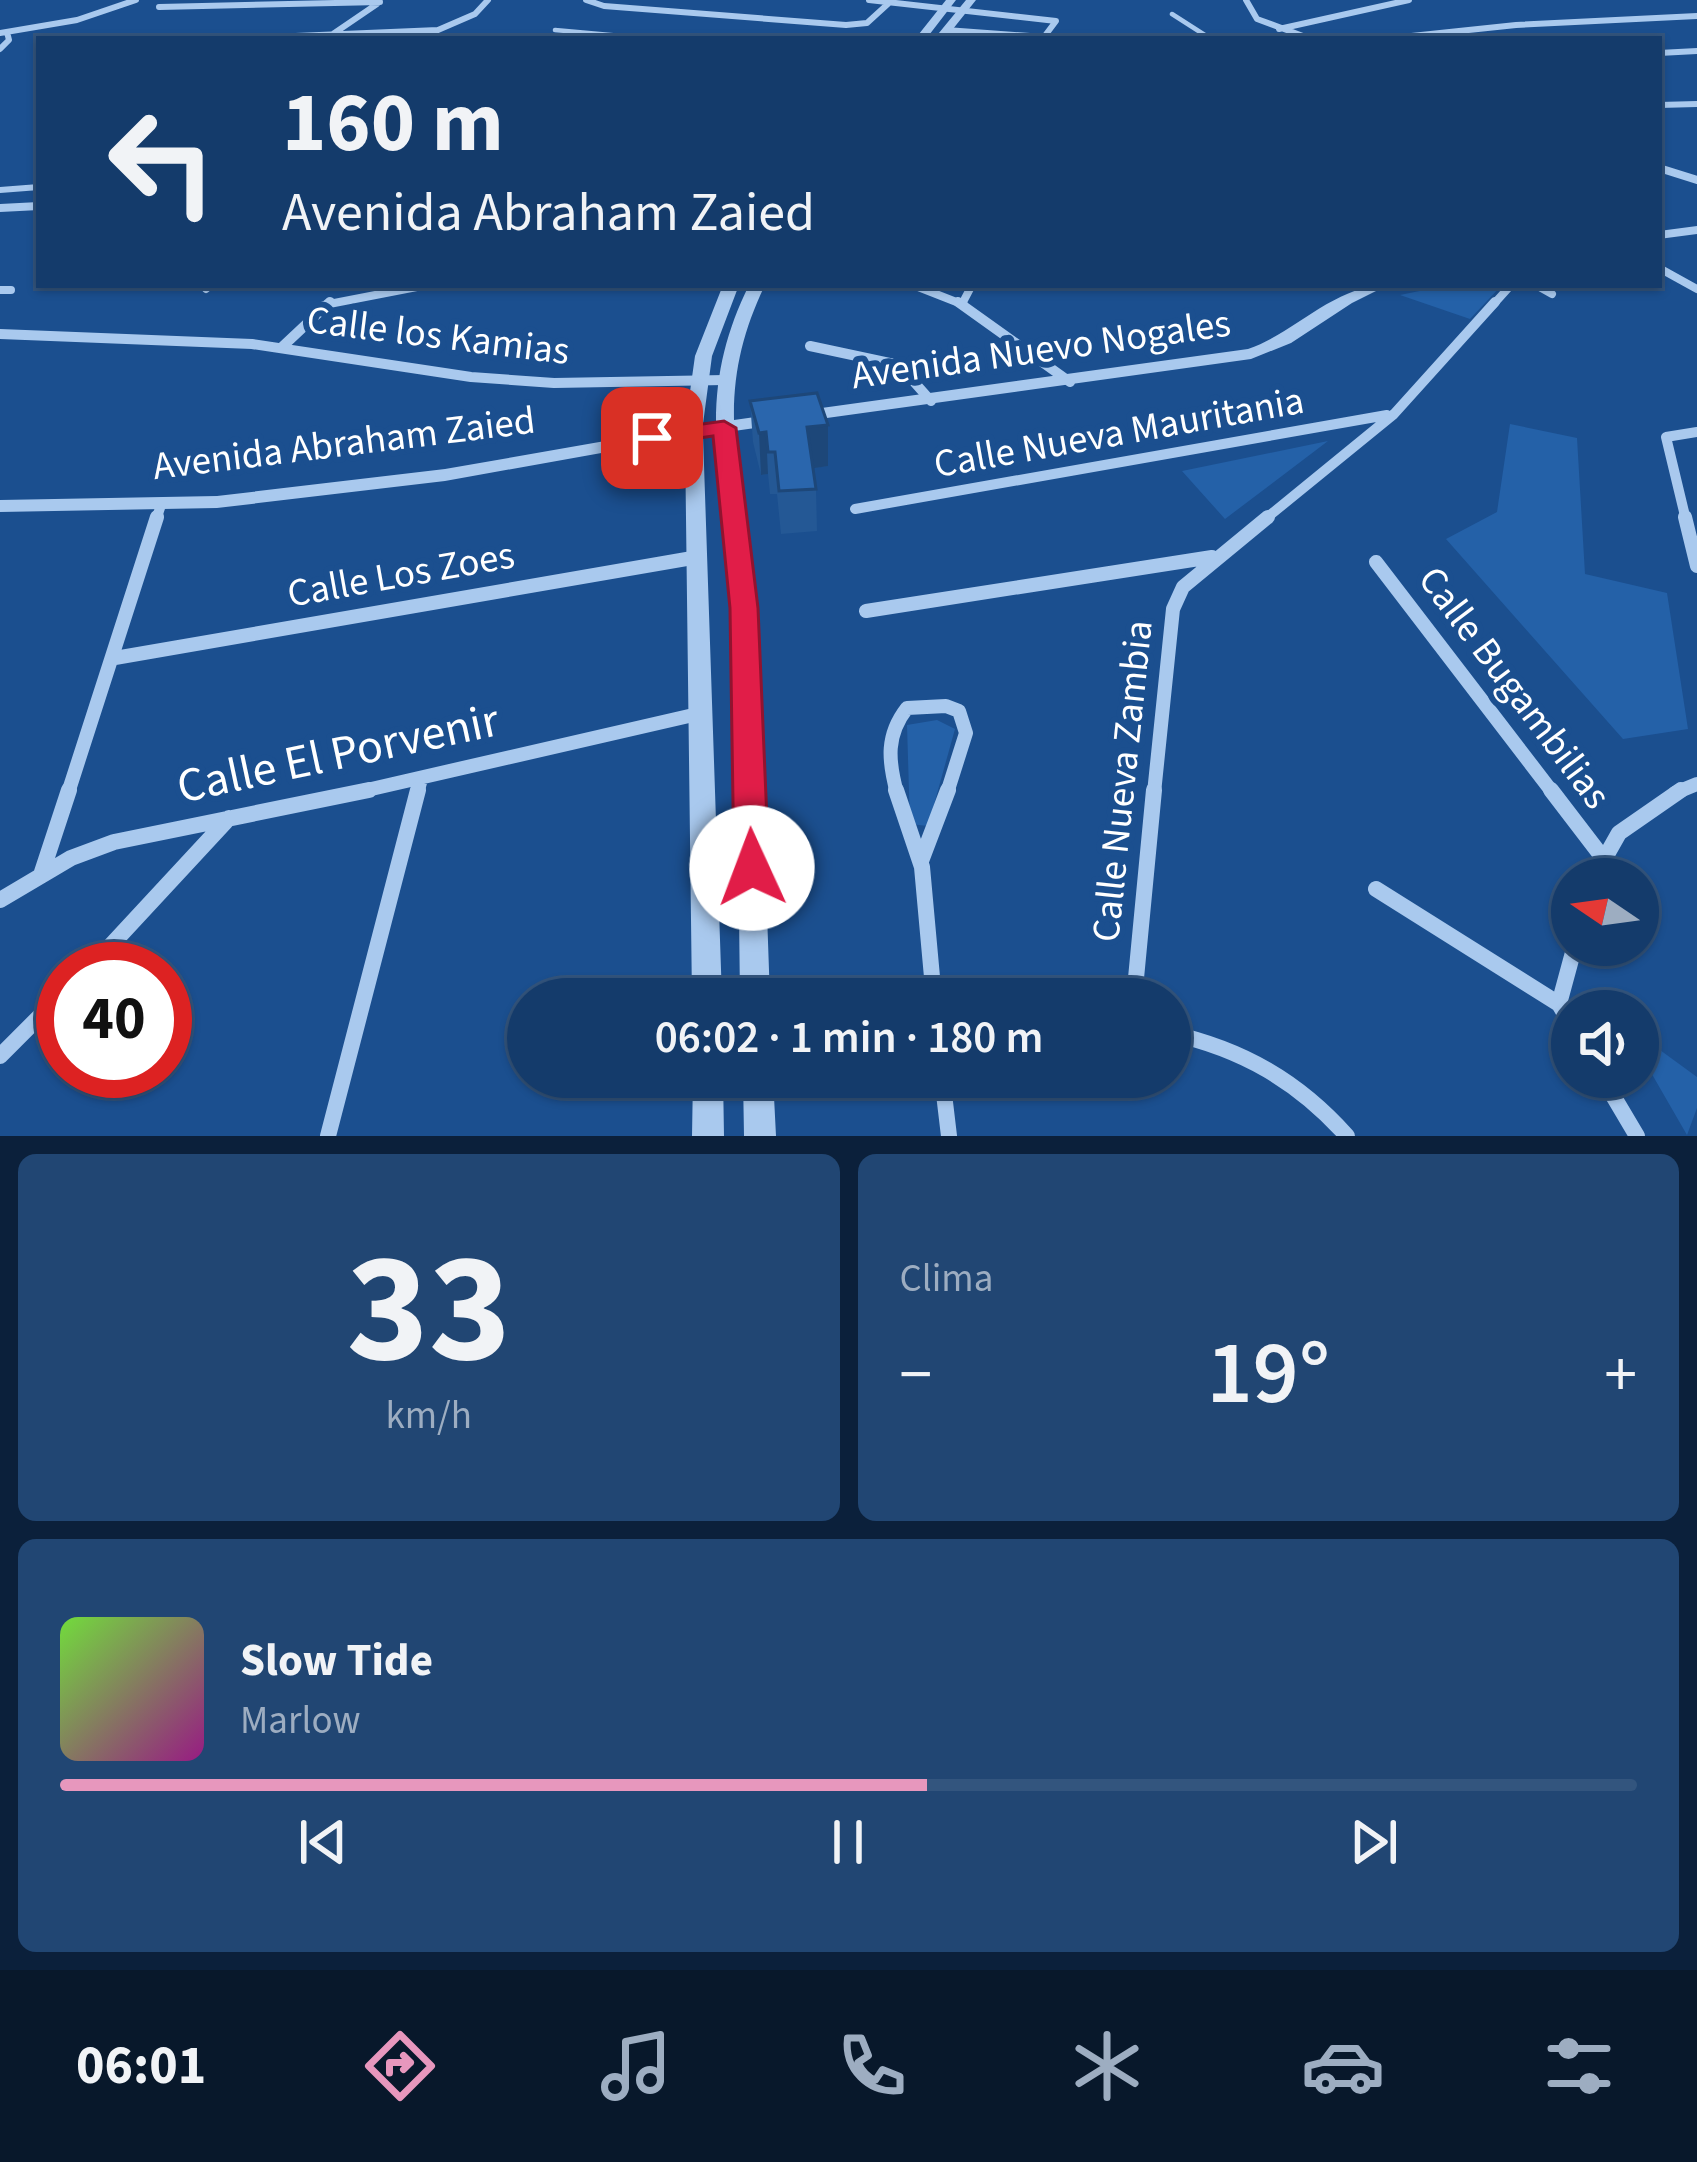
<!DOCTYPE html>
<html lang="es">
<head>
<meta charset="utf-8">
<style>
  body { margin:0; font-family:"Source Sans 3",sans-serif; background:#214673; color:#f1f3f6; height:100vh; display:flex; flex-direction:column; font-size:45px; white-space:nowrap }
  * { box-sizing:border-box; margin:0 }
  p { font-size:39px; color:#9dadc1 }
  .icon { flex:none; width:66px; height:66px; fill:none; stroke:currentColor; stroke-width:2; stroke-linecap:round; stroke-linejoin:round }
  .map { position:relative; height:1136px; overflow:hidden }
  .side { display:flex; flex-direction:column; gap:18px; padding:18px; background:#0b203b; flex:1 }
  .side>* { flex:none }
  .banner { position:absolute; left:36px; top:36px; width:1626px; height:252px; border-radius:0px; box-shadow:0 3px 9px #0004,0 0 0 3px #33557e; background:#143b6b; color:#f1f3f6; overflow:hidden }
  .needle { width:78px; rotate:283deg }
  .fabs { position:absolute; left:1551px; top:858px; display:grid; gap:24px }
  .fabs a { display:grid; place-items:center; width:108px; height:108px; border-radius:50%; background:#143b6b; box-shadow:0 3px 9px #0004,0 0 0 3px #33557e; font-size:60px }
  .speed { position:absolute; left:36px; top:942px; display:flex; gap:24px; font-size:60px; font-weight:700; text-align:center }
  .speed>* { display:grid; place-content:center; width:156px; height:156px; border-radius:50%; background:#143b6b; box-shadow:0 3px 9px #0004,0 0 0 3px #33557e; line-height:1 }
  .speed .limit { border:18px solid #d22; background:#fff; color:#111 }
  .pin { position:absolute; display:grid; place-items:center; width:102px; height:102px; color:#fff; margin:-51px; border-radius:24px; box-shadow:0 6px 18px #0006 }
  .me { position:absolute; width:132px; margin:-66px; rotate:358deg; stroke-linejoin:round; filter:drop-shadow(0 0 9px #0008) }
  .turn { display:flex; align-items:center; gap:42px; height:252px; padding:0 48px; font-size:54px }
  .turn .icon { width:156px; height:156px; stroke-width:2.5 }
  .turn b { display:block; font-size:84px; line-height:102px }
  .big { font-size:90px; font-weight:600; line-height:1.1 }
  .side .tile { flex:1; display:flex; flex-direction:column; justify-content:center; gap:18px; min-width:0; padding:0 42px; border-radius:18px; background:#214673 }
  .side .dial { align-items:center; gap:0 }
  .dial b { font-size:156px; line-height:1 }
  .song { display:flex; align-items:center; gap:36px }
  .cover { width:144px; height:144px; border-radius:18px; background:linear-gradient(135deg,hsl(100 70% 55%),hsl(310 70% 35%)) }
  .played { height:12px; border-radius:6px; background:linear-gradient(90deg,#e797bd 55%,#33557e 55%) }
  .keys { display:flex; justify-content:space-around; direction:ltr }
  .heat { display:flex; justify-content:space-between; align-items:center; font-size:66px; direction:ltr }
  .side .tiles { flex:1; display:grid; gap:18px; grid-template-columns:1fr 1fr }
  .tile:last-child { grid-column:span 2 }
  .trip { position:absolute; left:507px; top:978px; width:684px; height:120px; border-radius:60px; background:#143b6b; box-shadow:0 3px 9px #0004,0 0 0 3px #33557e; font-weight:600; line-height:120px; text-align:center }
  .dock { display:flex; height:192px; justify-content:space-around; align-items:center; background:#08182b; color:#9dadc1 }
  .dock .icon { width:84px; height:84px }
  .dock .on { color:#e797bd }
  .dock b { font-size:54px; color:#f1f3f6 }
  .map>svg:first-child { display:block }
  .green { fill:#2461a8 }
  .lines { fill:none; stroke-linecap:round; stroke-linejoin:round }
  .service-far1 { stroke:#a9c9ee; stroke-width:4.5 }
  .service { stroke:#a9c9ee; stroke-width:6 }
  .minor-far4 { stroke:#a9c9ee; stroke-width:6 }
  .minor-far3 { stroke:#a9c9ee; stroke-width:8 }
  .minor-far2 { stroke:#a9c9ee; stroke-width:10 }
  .minor-far1 { stroke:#a9c9ee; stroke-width:14 }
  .minor { stroke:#a9c9ee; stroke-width:16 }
  .tertiary { fill:#a9c9ee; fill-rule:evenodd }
  .wall { fill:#245895 }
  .shaded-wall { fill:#1d4779 }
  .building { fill:#2a66ad; stroke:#1d4779; stroke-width:3 }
  .route { fill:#e11d48; stroke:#92132f; stroke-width:3 }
  .labels { text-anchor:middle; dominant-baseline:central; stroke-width:12; stroke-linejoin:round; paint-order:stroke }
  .street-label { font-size:39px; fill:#fff; stroke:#1b4f8f }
  .near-street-label { font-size:48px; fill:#fff; stroke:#1b4f8f }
</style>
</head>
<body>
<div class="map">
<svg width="1697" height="1136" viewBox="0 0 1697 1136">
  <rect width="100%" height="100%" fill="#1b4f8f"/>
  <path class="green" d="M 1449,285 L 1502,285 L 1470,319 L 1400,295 Z
    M 1510,424 L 1577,438 L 1585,574 L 1667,593 L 1688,729 L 1623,739 L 1446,539 L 1497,512 Z
    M 1328,441 L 1225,519 L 1182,471 Z
    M 937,720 L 955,729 L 928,826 L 910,824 L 907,725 Z
    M 1638,1034 L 1697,1077 L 1697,1108 L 1687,1135 L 1638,1050 Z"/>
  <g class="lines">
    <path class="service-far1" d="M 1172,14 L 1211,39
      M 555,30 L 655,39"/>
    <path class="service" d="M 0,190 L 39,187"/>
    <path class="minor-far4" d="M 586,0 L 604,6 L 846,25 L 867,23 L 890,2
      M 869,0 L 1056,21 L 1044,37 L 946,30
      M 1246,0 L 1257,19 L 1311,39
      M 159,7 L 380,2
      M 1279,29 L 1409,0
      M 0,33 L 77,20 L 136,0
      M 330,36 L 377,4
      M 221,39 L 438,30 L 475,14 L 488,0
      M 1383,39 L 1516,25 L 1697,16
      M 0,49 L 9,40 L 7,32
      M 1659,53 L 1697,51
      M 1659,105 L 1697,104"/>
    <path class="minor-far3" d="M 1659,168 L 1697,180
      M 0,208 L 39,206
      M 1659,268 L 1697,289
      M 913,285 L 964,305
      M 1536,285 L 1552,294
      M 206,289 L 210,285
      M 0,290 L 11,290
      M 962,304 L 972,285
      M 324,305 L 427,285
      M 1493,305 L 1511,285"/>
    <path class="minor-far2" d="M 958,302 L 1070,382
      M 0,334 L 252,344 L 471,377 L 554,383 L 725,380
      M 810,346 L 899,365 L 931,401
      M 281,348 L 330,302
      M 855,509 L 1387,415
      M 156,520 L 161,505
      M 1264,520 L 1394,414 L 1495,302
      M 1686,520 L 1666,437 L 1697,432"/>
    <path class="minor-far1" d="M 1685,517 L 1697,566
      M 1376,562 L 1553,793
      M 866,611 L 1212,557
      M 115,658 L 698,557
      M 68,793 L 157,517
      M 354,793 L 702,713
      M 417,793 L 421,779
      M 897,793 C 888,760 886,735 907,708 L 946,706 L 959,711 L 966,733 L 947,793
      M 1154,793 L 1173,609 L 1183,587 L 1268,517
      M 1675,793 L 1697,784"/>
    <path class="minor" d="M 896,790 L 922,867 L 934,999
      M 1551,790 L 1600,854
      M 921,861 L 948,790
      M 41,875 L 69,790
      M 1593,879 L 1619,833 L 1681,790
      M 1376,889 L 1559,1004 L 1572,1026
      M 0,900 L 71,858 L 114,842 L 369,790
      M 89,969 L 229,818
      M 1134,999 L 1154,790
      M 1559,1004 L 1575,945
      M 1170,1033 C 1242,1049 1298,1081 1347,1136
      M 0,1056 L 63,993
      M 942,1077 L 949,1136
      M 1602,1077 L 1637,1136
      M 328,1136 L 418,790"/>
    <path class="tertiary" d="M 946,0 L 956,0 L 926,39 L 915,39 Z
      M 966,0 L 976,0 L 945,39 L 934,39 Z
      M 1697,226 L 1697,234 L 1659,239 L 1659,231 Z
      M 723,285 L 739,285 L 712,356 L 703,424 L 716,422 C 716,372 727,330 749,285 L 765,285 C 744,329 733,371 734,420 L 1248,349 C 1297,332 1334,285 1388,285 L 1352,303 L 1291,343 L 1251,359 L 734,431 L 758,656 L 770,999 L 740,999 L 736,656 L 716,433 L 703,435 L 722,999 L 692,999 L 685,438 L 445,481 L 217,508 L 0,512 L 0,500 L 217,496 L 445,469 L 685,427 L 695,356 Z
      M 693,1077 L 723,1077 L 724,1136 L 692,1136 Z
      M 743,1077 L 773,1077 L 776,1136 L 744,1136 Z"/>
  </g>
  <path class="wall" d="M 750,401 L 828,425 L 828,466 L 813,468 L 816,489 L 817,531 L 781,534 L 777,494 L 770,494 L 768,474 L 761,475 L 753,442 Z"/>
  <path class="shaded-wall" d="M 828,425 L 828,466 L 808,469 L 807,427 Z
    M 766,432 L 768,474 L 761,475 L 759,433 Z"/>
  <path class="building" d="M 817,393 L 828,425 L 807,427 L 816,489 L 779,491 L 775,452 L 768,452 L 766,432 L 759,433 L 750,401 Z"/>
  <path class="route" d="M 724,421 L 736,428 L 758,608 L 769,868 L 764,879 L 752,883 L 739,879 L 734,868 L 730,608 L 713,436 L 652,445 L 640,438 L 652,431 Z"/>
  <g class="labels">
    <g class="street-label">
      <text transform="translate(438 336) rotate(7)">Calle los Kamias</text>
      <text transform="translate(1041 350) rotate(-8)">Avenida Nuevo Nogales</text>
      <text transform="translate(1119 433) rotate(-10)">Calle Nueva Mauritania</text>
      <text transform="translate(344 444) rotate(-7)">Avenida Abraham Zaied</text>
      <text transform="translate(401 575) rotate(-10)">Calle Los Zoes</text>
      <text transform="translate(1514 688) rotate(53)">Calle Bugambilias</text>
      <text transform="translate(1123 781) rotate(-84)">Calle Nueva Zambia</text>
    </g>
    <g class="near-street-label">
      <text transform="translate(338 754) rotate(-12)">Calle El Porvenir</text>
    </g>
  </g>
</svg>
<div class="fabs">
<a><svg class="needle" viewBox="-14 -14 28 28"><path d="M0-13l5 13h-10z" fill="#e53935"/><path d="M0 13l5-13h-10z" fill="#9dadc1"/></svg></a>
<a><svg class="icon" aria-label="sound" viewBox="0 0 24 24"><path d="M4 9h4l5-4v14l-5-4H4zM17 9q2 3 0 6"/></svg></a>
</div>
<div class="speed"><div class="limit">40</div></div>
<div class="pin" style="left:652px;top:438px;background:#d93025"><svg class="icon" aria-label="arrive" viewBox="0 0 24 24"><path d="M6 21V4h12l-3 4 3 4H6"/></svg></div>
<svg class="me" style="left:752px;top:868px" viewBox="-20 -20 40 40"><circle r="19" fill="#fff"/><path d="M0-13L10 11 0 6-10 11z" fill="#e11d48"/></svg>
<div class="trip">06:02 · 1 min · 180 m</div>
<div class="banner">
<div class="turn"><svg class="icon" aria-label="left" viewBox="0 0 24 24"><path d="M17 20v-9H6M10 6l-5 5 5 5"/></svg><div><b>160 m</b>Avenida Abraham Zaied</div></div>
</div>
</div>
<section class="side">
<div class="tiles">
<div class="tile dial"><b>33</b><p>km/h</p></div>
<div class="tile"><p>Clima</p>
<div class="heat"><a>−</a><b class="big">19°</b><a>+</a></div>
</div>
<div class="tile">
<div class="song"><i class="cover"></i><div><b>Slow Tide</b><p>Marlow</p></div></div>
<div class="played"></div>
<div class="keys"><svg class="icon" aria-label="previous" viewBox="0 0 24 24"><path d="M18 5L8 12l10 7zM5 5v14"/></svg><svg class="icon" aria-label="pause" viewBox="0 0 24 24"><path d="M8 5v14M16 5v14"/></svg><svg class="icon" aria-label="next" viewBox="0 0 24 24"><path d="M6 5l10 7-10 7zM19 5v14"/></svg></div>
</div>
</div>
</section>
<nav class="dock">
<b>06:01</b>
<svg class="icon on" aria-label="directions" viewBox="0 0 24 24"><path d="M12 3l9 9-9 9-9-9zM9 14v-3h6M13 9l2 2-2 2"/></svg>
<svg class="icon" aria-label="music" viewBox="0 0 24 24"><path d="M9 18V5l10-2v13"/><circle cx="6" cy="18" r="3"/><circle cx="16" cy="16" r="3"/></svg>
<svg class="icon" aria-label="phone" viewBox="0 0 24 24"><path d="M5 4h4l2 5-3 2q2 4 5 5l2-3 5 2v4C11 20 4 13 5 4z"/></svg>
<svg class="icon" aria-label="climate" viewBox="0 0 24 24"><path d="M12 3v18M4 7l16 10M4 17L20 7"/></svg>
<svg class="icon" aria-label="car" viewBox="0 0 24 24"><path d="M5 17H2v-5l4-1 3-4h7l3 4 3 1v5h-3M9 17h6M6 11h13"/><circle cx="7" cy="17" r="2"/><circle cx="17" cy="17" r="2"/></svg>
<svg class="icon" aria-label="filters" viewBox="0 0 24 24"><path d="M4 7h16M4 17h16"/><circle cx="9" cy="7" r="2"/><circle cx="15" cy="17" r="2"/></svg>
</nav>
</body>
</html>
